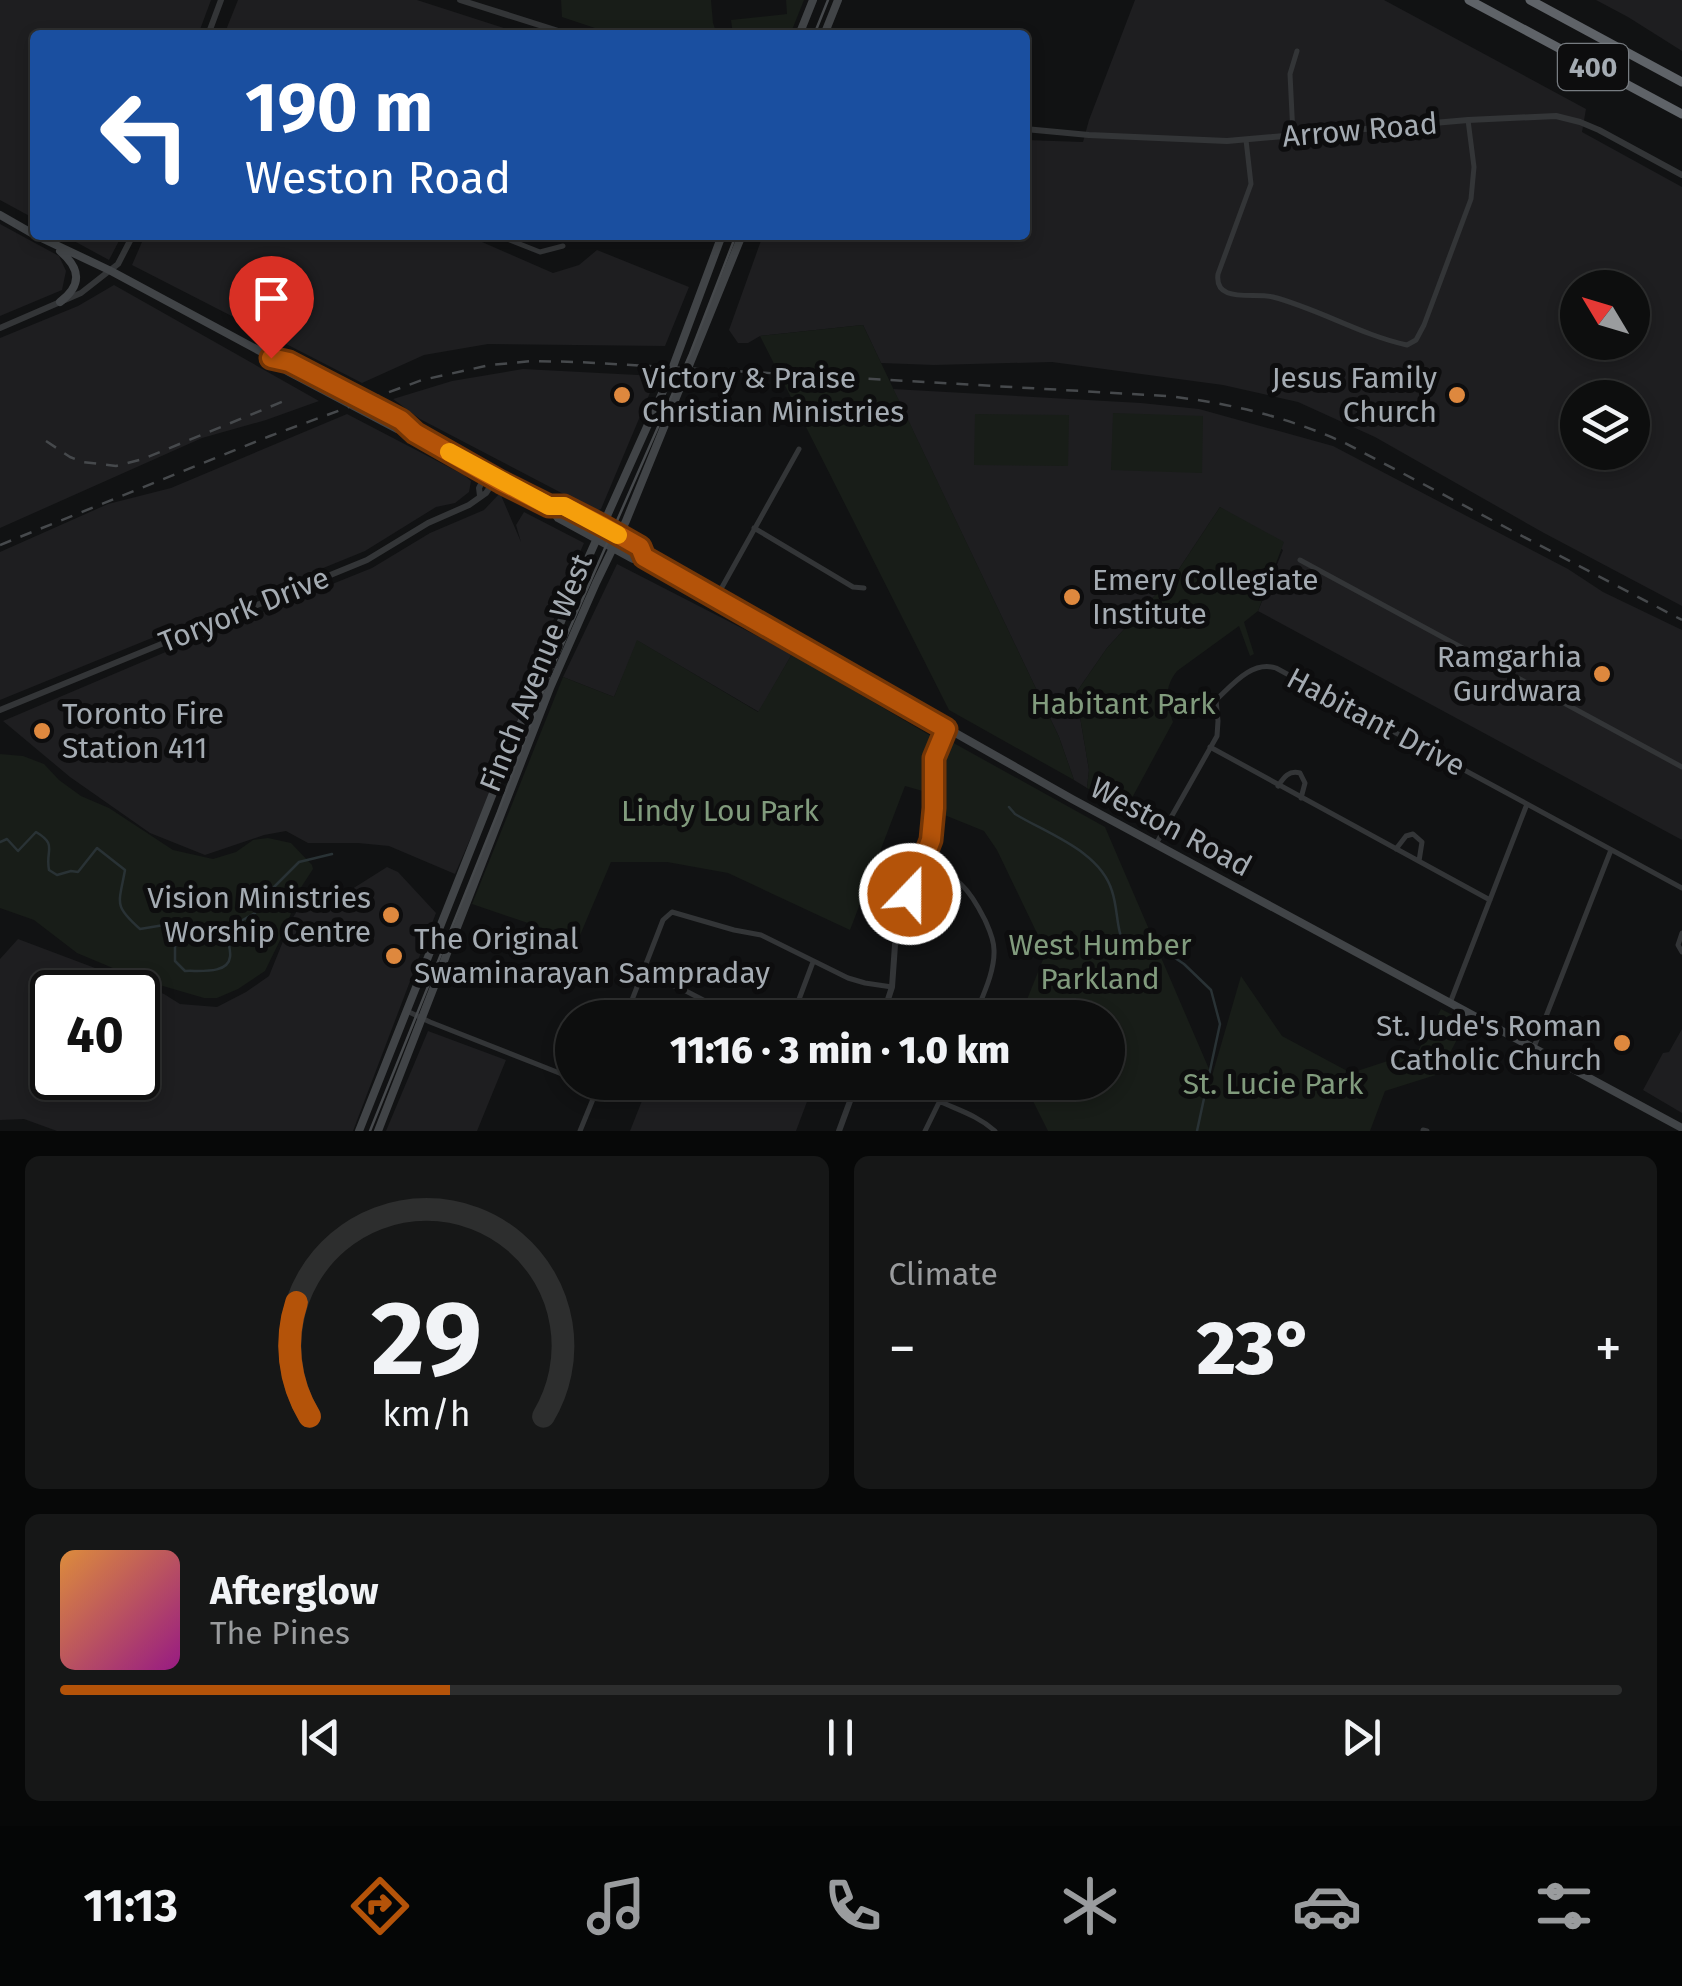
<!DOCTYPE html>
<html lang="en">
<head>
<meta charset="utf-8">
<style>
  body { margin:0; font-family:"Fira Sans",sans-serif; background:#161717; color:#f1f3f6; height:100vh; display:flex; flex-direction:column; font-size:38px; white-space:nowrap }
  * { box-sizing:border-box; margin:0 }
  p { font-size:32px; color:#9a9c9e }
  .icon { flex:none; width:55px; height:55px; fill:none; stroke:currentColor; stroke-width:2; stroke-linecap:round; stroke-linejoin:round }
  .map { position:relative; height:1131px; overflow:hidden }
  .side { display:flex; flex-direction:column; gap:25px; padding:25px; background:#070808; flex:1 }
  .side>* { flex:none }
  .guide { position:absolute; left:30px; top:30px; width:1000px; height:210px; border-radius:10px; box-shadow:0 5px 15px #0003,0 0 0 2px #2d2e2e; background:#1a4fa0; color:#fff; overflow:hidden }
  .needle { width:65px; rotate:308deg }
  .tools { position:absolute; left:1560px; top:270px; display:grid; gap:20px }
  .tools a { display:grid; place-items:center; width:90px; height:90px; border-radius:50%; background:#0d0e0e; box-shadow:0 5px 15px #0003,0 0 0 2px #2d2e2e; font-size:50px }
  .speed { position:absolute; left:30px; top:970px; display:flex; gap:20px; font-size:50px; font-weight:700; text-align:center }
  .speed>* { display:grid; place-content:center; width:130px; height:130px; border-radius:50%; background:#0d0e0e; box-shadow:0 5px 15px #0003,0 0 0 2px #2d2e2e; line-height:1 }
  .speed .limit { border:5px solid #111; border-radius:15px; background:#fff; color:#111 }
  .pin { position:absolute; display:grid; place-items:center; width:85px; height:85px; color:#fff; margin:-102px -42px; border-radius:50% 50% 50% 0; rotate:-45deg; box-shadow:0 0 10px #0007 }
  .pin .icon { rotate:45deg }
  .me { position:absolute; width:110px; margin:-55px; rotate:22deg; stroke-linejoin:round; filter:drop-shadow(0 0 8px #0008) }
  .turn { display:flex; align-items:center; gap:35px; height:210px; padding:0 50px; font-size:45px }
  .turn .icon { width:130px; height:130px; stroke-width:2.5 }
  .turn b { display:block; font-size:70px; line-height:85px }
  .big { font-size:75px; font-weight:800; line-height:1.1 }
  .side .card { flex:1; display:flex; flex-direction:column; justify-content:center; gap:15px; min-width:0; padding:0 35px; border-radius:15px; background:#161717 }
  .side .dial { align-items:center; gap:0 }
  .dial svg { height:260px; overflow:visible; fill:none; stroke:#2d2e2e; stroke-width:7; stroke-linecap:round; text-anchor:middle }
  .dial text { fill:#f1f3f6; stroke:none }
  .song { display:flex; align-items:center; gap:30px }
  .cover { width:120px; height:120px; border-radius:15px; background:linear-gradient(135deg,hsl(30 70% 55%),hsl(310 70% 35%)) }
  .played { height:10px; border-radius:5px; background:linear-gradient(90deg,#b45309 25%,#2d2e2e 25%) }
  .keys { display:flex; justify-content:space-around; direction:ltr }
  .heat { display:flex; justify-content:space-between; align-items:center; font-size:55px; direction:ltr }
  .side .tiles { flex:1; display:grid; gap:25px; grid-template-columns:1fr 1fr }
  .card:last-child { grid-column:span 2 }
  .trip { position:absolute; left:555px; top:1000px; width:570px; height:100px; border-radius:50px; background:#0d0e0e; box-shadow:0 5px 15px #0003,0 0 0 2px #2d2e2e; font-weight:800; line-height:100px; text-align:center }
  .dock { display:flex; height:160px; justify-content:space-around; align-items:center; background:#050606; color:#9a9c9e }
  .dock .icon { width:70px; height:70px }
  .dock .active { color:#b45309 }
  .dock b { font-size:45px; color:#f1f3f6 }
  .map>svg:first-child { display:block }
  .built { fill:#1e1e20; fill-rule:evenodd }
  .green { fill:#181d18 }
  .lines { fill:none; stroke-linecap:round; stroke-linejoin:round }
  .stream { stroke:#293235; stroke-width:2.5 }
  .minor { stroke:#333537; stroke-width:5 }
  .tertiary { stroke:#333537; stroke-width:6 }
  .secondary { stroke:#414447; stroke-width:8 }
  .motorway { stroke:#5f6368; stroke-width:9 }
  .tram { stroke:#46494c; stroke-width:2.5 }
  .rail { stroke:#46494c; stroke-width:2.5; stroke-dasharray:12 10; stroke-linecap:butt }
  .route-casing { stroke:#753606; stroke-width:25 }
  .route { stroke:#b45309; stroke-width:18 }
  .slow { stroke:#f59e0b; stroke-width:18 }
  .poi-dot { fill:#de883e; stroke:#0d0d0e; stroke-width:4 }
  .labels { text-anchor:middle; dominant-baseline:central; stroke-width:10; stroke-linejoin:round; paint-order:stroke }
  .shield { fill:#0d0d0e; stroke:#777c81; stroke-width:2.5 }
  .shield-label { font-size:28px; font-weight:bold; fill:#a4abb2 }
  .street-label { font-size:30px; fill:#a4abb2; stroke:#0d0d0e }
  .poi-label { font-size:30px; fill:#a4abb2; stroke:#0d0d0e; text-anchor:start }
  .park-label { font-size:30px; fill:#819b7d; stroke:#0d0d0e }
</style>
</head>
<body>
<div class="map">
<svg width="1682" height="1131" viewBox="0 0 1682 1131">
  <rect width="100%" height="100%" fill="#111213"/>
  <path class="built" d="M 0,0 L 211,0 L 198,35 L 35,35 L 35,219 L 0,200 Z
    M 238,0 L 417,0 L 516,32 L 515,35 L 224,35 Z
    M 1135,0 L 1384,0 L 1586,109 L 1582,132 L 1682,187 L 1682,606 L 1544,533 L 1375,437 L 1298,402 L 1223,385 L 1052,362 L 934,365 L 881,363 L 863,325 L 760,336 L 748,343 L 738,343 L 729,330 L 763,235 L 1025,235 L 1025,140 L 1083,142 L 1089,120 ZM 1578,288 L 1632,288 L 1632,342 L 1578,342 ZM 1578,398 L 1632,398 L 1632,452 L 1578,452 Z
    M 1596,0 L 1682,0 L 1682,51 L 1628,17 Z
    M 0,224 L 59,256 L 66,271 L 62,290 L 0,316 Z
    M 63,235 L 122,235 L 109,260 Z
    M 145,235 L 466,235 L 553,273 L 579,265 L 597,250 L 689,287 L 665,346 L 488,344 L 424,355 L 362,383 L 132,265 Z
    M 114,285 L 319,401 L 266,420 L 202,438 L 0,528 L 0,338 L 78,306 Z
    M 523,369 L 657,376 L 601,509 L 596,511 L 420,419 L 393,399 L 452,381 Z
    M 893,389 L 1141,403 L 1199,409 L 1333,446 L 1568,569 L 1603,592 L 1682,630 L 1682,840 L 1258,611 L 1283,550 L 1220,507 L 1179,569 L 1107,648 L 1078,690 L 1078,705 L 1089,770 L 1087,788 L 1074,780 L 1059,737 Z
    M 347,414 L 464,475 L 471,481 L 469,492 L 455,503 L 436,507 L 365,551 L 0,700 L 0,552 L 108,504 L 171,488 Z
    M 500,493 L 521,542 L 516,525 L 524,512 L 584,543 L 567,582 L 518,719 L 515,736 L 455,874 L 389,846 L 358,843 L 308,843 L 286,831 L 264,835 L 205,855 L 150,833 L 70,777 L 3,721 L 201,637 L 372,568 L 430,533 L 484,510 Z
    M 617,564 L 792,654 L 759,712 L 638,641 L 614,697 L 563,677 Z
    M 387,867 L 398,872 L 436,913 L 353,1131 L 57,1131 L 24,1119 L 0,1120 L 0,959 L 18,939 L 164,994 L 180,1004 L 217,1007 L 246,992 L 269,976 L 292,919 L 305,898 L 317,891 L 341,896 ZM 52,992 L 138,992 L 138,1078 L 52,1078 Z
    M 1682,1029 L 1682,1113 L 1643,1090 L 1663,1053 L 1669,1052 Z
    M 428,1031 L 506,1060 L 477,1131 L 386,1131 Z
    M 649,1083 L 814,1083 L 796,1131 L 630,1131 Z"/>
  <path class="green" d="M 561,0 L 711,0 L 713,23 L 717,35 L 616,35 L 562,17 Z
    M 786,0 L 804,0 L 790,35 L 733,35 L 731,20 L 787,14 Z
    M 863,325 L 1059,737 L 1074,780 L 949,710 L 760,336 Z
    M 1113,413 L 1203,416 L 1202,473 L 1111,470 Z
    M 975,414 L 1069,415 L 1068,466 L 974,465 Z
    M 1220,507 L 1284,542 L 1258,611 L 1244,622 L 1254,654 L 1250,656 L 1239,626 L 1177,671 C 1164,687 1166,703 1173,722 L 1126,809 L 1087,788 L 1089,770 L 1078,705 L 1078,690 L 1107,648 L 1179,569 Z
    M 637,640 L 758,712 L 792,654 L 936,739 L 929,758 L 926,792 L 905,786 L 850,930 L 728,873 L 667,862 L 611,862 L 578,940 L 472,904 L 563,677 L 614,697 Z
    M 950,741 L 1105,827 L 1212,1076 L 1241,976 L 1282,1036 L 1351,1073 L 1418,1051 L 1441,1009 L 1466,1022 L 1439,1074 L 1385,1091 L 1370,1131 L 1048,1131 L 1024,1083 L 1108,1082 L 1108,1018 L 1020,1017 L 1046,952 L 997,850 L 984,831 L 942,814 L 938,768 Z
    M 0,754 L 23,756 L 44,764 L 59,780 L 81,796 L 109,808 L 173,850 L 213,859 L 236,852 L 253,840 L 268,838 L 291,843 L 312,865 L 313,869 L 300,889 L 284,932 L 265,971 L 238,989 L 217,998 L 204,998 L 139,979 L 77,953 L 34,920 L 0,908 Z"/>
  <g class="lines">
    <path class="stream" d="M 1009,807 L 1015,814 C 1048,834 1100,851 1112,891 C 1119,912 1115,932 1128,951 L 1172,956 L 1184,964 L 1211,990 L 1220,1024 L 1197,1131
      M 0,842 L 7,839 L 18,851 L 36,832 C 58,845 45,850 49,870 L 57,875 L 71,871 L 78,872 L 97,848 L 125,870 C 119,904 113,905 140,929 L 164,925 L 175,932 L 175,961 L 185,971 C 197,970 228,975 230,957 C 231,952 229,946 228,940 L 241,921 L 255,913 L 267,894 L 299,862 L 332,854"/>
    <path class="minor" d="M 1293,135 L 1290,74 L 1297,51
      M 1246,140 L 1251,184 L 1218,274 C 1214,304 1254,292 1273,297 C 1319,309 1361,335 1407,345 L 1416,340 L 1424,325 L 1471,199 L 1474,167 L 1468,120
      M 497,235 L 540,252 L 563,246
      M 754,528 L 853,587 L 864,588
      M 1300,560 L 1682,767
      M 716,598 L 799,449
      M 1210,747 L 1490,900
      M 1278,786 C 1284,777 1289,770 1300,773 L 1305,783 L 1301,798
      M 1156,844 L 1217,736 L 1218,721 L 1216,700 C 1232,685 1252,660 1276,668 L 1682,888
      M 1396,849 L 1406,836 L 1413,834 L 1422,842 L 1419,861
      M 923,863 C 958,877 968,886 985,920 C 989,929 994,939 994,950 C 995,972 982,997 974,1018
      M 1682,933 L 1678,945 L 1682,952
      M 642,974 L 682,989 L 738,1018
      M 1450,1003 L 1527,804
      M 407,1011 L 430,1022 L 572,1078
      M 625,1018 L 663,920 L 672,912 L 734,930 L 761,935 L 848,978 L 865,983 L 892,987
      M 792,1018 L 813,962
      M 1534,1047 L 1611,850
      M 585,1082 L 598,1088
      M 941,1102 C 961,1111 978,1116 995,1131
      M 1423,1130 L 1427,1131
      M 580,1131 L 600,1082
      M 925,1131 L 949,1082"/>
    <path class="tertiary" d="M 460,0 L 571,35
      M 208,35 L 221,0
      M 1025,129 L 1089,135 L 1227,141 L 1468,120 L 1556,116 L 1580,122 L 1599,130 L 1682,175
      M 0,328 L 81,293 L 118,264 L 133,235
      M 480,496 L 479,488 L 482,482 L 488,480
      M 0,710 L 367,560 L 428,523 L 469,505 L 486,493 L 490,487 L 488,480
      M 882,1018 L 892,987 L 896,931 L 931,840 L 934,821 L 934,758 L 946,729
      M 839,1131 L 857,1082"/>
    <path class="secondary" d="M 799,35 L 813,0
      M 824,35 L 838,0
      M 0,215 L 35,235
      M 35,235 L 111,271 L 271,357 L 287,371 L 397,429 L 411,432
      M 60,251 C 81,269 82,285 60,302
      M 271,357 L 289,361 L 401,421 L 415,433 C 456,456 496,479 538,500 C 548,505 557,504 567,508 C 586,514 636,540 644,557 L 1072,799 L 1682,1128
      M 549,506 L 558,518 L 633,559 L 644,557
      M 359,1131 L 572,594 L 668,380 L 722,235
      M 378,1131 L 550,688 L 596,583 L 626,521 L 742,235"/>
    <path class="motorway" d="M 1469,0 L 1682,114
      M 1530,0 L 1682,82"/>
    <path class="tram" d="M 814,35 L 828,0
      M 370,1131 L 498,812 L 549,676 L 690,354 L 736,235"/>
    <path class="rail" d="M 46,441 L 70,457 L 83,462 L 116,466 L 143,459 L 289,399
      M 0,545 L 270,436 L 422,380 L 490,365 L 533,361 L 578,362 L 1167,396 C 1230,403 1287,417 1345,443 L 1682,620"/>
  </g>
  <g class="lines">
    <g class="route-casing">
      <path id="route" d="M 271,358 L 289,362 L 401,420 L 415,433 L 501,482 L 549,506 L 564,506 L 603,526 L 640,547 L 644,557 L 946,729 L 934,758 L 934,808 L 931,840 L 910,894"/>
    </g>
    <use href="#route" class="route"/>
    <path class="slow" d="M 449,452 L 549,506 L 564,506 L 618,535"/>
  </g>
  <g class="poi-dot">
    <circle cx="622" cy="395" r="10"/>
    <circle cx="1457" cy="395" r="10"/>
    <circle cx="1072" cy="597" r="10"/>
    <circle cx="1602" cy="674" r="10"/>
    <circle cx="42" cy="731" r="10"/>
    <circle cx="391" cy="915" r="10"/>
    <circle cx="394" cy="956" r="10"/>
    <circle cx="1622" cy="1043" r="10"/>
  </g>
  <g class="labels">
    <rect class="shield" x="1558" y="44" width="70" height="46" rx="8"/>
    <g class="shield-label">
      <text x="1593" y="67">400</text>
    </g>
    <g class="street-label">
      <text transform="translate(1360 130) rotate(-5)">Arrow Road</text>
      <text transform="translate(244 610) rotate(-22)">Toryork Drive</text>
      <text transform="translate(536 673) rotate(-68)">Finch Avenue West</text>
      <text transform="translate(1376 722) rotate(28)">Habitant Drive</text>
      <text transform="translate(1171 827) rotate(28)">Weston Road</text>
    </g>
    <g class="poi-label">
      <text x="642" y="378">Victory &amp; Praise<tspan x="642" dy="34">Christian Ministries</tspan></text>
      <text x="1437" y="378" text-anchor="end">Jesus Family<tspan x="1437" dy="34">Church</tspan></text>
      <text x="1092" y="580">Emery Collegiate<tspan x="1092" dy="34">Institute</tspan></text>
      <text x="1582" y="657" text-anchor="end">Ramgarhia<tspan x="1582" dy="34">Gurdwara</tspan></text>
      <text x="62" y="714">Toronto Fire<tspan x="62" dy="34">Station 411</tspan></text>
      <text x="371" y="898" text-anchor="end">Vision Ministries<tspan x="371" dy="34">Worship Centre</tspan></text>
      <text x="414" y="939">The Original<tspan x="414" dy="34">Swaminarayan Sampraday</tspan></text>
      <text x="1602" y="1026" text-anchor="end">St. Jude's Roman<tspan x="1602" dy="34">Catholic Church</tspan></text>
    </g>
    <g class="park-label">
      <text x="1123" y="704">Habitant Park</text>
      <text x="720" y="811">Lindy Lou Park</text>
      <text x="1100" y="945">West Humber<tspan x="1100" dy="34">Parkland</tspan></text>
      <text x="1273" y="1084">St. Lucie Park</text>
    </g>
  </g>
</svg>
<div class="tools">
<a><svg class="needle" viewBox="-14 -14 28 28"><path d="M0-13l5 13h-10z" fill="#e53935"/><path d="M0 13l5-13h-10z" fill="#9a9c9e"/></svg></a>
<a><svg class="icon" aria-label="layers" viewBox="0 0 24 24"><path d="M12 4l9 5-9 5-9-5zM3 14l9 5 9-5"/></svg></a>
</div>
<div class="speed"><div class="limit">40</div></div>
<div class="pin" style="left:271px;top:358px;background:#d93025"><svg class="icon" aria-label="arrive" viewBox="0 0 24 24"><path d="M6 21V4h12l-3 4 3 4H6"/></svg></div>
<svg class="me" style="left:910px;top:894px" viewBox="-20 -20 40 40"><circle r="17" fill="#b45309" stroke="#fff" stroke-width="3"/><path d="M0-11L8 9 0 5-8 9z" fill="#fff"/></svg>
<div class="trip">11:16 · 3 min · 1.0 km</div>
<div class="guide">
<div class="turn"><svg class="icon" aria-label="left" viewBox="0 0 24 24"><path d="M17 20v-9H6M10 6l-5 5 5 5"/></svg><div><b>190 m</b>Weston Road</div></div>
</div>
</div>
<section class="side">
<div class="tiles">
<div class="card dial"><svg viewBox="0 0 100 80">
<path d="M14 69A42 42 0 1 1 86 69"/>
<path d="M14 69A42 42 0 0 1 10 34" stroke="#b45309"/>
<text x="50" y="56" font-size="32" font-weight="700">29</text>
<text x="50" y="72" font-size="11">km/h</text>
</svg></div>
<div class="card"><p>Climate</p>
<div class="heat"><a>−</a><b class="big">23°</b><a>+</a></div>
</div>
<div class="card">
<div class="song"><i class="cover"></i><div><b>Afterglow</b><p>The Pines</p></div></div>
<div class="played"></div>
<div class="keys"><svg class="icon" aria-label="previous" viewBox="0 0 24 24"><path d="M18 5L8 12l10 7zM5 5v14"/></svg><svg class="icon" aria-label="pause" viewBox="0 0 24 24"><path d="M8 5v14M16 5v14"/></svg><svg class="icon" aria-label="next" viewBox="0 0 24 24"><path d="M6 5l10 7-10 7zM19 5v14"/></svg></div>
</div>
</div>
</section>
<nav class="dock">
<b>11:13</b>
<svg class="icon active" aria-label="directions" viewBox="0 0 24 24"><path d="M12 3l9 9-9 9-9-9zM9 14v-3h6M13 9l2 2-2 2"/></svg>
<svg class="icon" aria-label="music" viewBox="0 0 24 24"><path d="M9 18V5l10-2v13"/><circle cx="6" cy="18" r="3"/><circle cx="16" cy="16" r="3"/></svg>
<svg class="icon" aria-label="phone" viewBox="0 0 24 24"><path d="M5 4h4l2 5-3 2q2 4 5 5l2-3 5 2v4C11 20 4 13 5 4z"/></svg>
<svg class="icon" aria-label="climate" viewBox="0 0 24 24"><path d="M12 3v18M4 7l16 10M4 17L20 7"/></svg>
<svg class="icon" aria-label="car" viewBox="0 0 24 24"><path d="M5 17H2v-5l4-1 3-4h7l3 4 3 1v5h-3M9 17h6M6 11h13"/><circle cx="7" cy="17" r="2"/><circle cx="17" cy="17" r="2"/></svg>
<svg class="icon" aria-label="filters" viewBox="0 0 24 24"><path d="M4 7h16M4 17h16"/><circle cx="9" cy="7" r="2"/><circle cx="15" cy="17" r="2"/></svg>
</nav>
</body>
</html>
